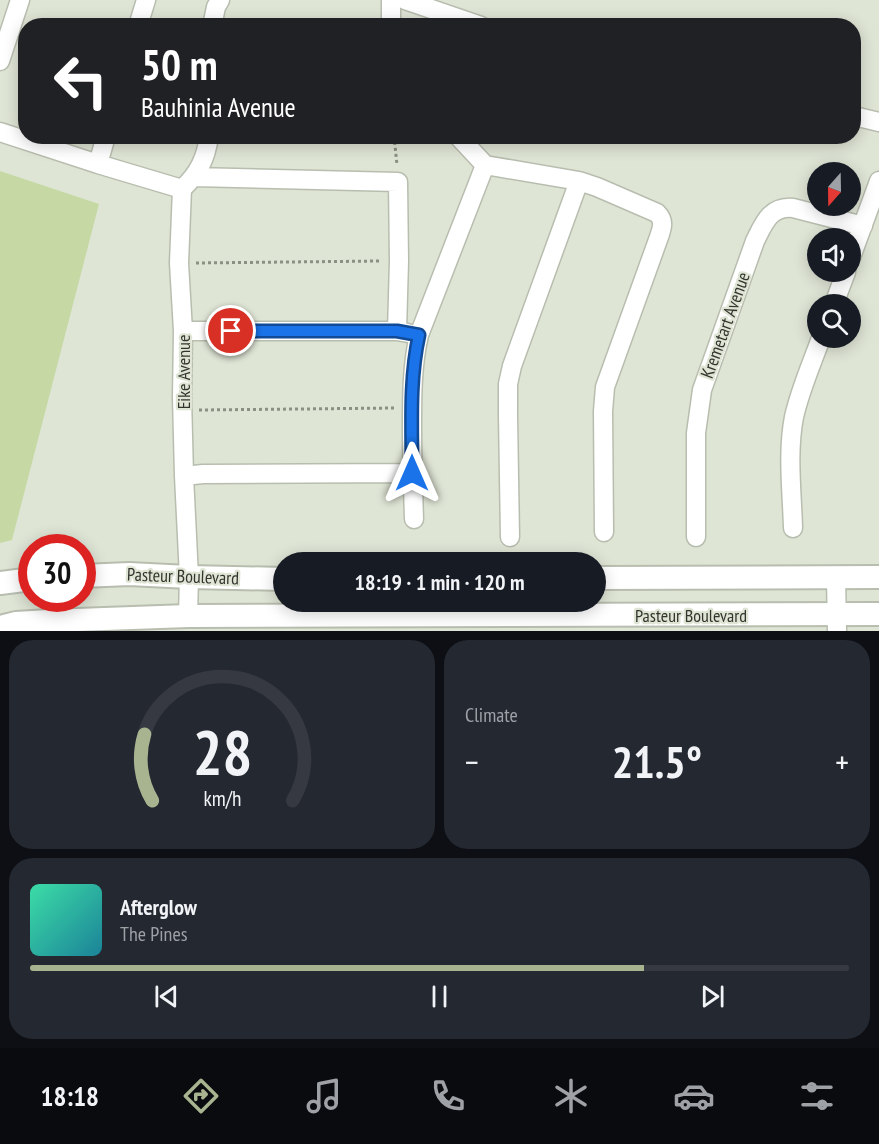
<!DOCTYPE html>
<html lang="en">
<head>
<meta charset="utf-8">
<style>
  body { margin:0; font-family:"PT Sans Narrow",sans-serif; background:#242831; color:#f1f3f6; height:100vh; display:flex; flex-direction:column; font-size:22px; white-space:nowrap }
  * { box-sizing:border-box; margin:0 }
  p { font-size:20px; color:#9ea1a6 }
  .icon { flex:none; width:33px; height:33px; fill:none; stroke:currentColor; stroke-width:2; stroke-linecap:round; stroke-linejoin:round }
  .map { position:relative; height:631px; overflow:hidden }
  .sheet { display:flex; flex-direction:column; gap:9px; padding:9px; background:#0d0f14; flex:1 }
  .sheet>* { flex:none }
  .guide { position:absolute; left:18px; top:18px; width:843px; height:126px; border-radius:24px; box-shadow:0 3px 15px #0003; background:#202124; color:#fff; overflow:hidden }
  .needle { width:39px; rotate:200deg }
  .fabs { position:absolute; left:807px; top:162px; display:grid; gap:12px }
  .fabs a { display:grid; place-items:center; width:54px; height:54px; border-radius:50%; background:#171b24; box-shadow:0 3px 15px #0003; font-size:30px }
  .speed { position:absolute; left:18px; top:534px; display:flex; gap:12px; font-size:30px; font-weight:700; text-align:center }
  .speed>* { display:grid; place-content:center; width:78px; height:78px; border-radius:50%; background:#171b24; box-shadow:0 3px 15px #0003; line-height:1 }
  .speed .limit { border:9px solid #d22; background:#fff; color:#111 }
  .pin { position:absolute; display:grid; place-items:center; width:51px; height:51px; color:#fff; margin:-26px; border:3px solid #fff; border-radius:50%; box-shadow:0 2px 6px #0007 }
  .me { position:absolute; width:66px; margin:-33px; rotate:0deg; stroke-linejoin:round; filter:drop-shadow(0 0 4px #0008) }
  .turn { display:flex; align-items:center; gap:21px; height:126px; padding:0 24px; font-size:27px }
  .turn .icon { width:78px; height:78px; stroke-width:2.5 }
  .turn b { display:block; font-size:42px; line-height:51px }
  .big { font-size:45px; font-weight:700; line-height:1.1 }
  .sheet .widget { flex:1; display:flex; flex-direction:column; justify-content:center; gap:9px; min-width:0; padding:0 21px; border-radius:24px; background:#242831 }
  .sheet .dial { align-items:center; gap:0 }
  .dial svg { height:156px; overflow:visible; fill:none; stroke:#363941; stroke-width:7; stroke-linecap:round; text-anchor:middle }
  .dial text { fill:#f1f3f6; stroke:none }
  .song { display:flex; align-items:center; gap:18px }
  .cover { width:72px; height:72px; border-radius:9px; background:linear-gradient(135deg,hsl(160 70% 55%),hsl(190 70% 35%)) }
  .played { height:6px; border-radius:3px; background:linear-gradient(90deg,#a8b390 75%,#363941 75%) }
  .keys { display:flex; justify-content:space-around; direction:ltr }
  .heat { display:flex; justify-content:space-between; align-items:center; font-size:33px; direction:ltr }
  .sheet .tiles { flex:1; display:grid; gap:9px; grid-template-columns:1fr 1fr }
  .widget:last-child { grid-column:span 2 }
  .trip { position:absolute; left:273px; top:552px; width:333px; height:60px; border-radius:30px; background:#171b24; box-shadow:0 3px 15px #0003; font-weight:700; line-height:60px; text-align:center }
  .tab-bar { display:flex; height:96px; justify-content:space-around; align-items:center; background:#090b0e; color:#9ea1a6 }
  .tab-bar .icon { width:42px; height:42px }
  .tab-bar .active { color:#a8b390 }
  .tab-bar b { font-size:27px; color:#f1f3f6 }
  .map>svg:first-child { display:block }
  .green { fill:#c6d9a5 }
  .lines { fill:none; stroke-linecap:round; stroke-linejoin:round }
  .minor-casing { stroke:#b8beaf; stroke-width:21 }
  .tertiary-casing { stroke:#b8beaf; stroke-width:26 }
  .path { stroke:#8b9084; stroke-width:3; stroke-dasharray:3 3; stroke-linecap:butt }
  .minor { stroke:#fff; stroke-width:18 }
  .tertiary { stroke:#fff; stroke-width:22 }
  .route-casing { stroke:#114b97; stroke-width:15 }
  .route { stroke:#1a73e8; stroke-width:10 }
  .labels { text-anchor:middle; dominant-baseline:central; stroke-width:4.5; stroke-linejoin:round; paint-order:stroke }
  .street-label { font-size:18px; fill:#32352e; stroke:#dfe5d5 }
</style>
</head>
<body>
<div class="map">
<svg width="879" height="631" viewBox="0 0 879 631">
  <rect width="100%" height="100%" fill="#dfe5d5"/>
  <path class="green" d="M 0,171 L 99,204 L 12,540 L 0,543 Z"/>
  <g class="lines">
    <g class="minor-casing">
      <path id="minor" d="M 405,0 L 481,26
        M 138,26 L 146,0
        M 212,26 L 216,7 L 220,0
        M 391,26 L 391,0
        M 0,61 L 20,0
        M 854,116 L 879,122
        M 0,132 L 98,164 L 182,189
        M 458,136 L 485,165 L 579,181 L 597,187 L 657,213 C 665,221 662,228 659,237 L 605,387 L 603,411 L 604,532
        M 98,164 L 106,136
        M 194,177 L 398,182 L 399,261 L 397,331
        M 850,260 L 879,181
        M 834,304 L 846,272
        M 183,331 L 397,331 L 408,333
        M 184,476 L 203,474 L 412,473
        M 414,519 C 413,488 412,458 412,427 C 412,396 412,365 419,335 L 485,165
        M 793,528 C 792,492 787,453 794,417 C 800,390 812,363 821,338
        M 510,537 L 508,416 L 508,384 L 512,366 L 579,181
        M 696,537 L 696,433 L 702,390 L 755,241 C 764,223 770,206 793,208 L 863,226
        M 836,577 L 837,631
        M 188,616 L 189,577 L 184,476 L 182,397 L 183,331 L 179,263 L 182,189 C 198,174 206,159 209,136"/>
    </g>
    <g class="tertiary-casing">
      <path id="tertiary" d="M 82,576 L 129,574 L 189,577 L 284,579
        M 596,578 L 879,577
        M 0,583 L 32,579
        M 0,627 L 16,623 L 49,621 L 188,616 L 879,614"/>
    </g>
    <path class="path" d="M 394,136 L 397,165
      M 196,263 L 381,261
      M 199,410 L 397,408"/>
    <use href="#minor" class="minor"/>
    <use href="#tertiary" class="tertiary"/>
  </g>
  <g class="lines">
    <g class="route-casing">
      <path id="route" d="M 231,331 L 397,331 L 419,335 C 409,380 412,427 412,473"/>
    </g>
    <use href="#route" class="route"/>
  </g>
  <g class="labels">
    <g class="street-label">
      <text transform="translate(725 325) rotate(-70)">Kremetart Avenue</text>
      <text transform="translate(183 372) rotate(-90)">Eike Avenue</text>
      <text transform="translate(183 576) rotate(2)">Pasteur Boulevard</text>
      <text x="691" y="615">Pasteur Boulevard</text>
    </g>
  </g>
</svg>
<div class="fabs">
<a><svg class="needle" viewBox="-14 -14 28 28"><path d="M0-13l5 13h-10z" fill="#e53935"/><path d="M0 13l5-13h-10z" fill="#9ea1a6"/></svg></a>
<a><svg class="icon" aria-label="sound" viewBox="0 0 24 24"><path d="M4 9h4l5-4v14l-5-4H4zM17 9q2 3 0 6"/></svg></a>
<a><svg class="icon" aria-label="search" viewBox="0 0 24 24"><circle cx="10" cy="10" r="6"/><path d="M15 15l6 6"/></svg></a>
</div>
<div class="speed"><div class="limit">30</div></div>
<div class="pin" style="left:231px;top:331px;background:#d93025"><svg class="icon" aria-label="arrive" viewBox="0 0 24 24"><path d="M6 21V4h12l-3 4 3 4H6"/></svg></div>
<svg class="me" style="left:412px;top:473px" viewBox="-20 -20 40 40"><path d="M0-17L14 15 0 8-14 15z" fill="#1a73e8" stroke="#fff" stroke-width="4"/></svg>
<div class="trip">18:19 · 1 min · 120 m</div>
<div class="guide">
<div class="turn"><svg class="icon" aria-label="left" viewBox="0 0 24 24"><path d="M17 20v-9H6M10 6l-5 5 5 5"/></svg><div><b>50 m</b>Bauhinia Avenue</div></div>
</div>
</div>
<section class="sheet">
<div class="tiles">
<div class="widget dial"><svg viewBox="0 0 100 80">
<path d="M14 69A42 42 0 1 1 86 69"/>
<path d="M14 69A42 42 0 0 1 10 35" stroke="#a8b390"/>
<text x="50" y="56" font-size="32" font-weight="700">28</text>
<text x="50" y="72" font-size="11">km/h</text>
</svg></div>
<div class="widget"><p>Climate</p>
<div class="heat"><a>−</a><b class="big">21.5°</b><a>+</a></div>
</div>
<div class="widget">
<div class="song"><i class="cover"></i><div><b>Afterglow</b><p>The Pines</p></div></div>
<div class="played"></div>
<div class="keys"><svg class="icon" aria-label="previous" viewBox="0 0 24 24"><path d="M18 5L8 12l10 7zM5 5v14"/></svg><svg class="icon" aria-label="pause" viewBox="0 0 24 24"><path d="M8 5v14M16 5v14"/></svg><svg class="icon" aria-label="next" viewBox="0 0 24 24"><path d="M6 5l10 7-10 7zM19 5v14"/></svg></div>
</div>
</div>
</section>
<nav class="tab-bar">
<b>18:18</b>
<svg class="icon active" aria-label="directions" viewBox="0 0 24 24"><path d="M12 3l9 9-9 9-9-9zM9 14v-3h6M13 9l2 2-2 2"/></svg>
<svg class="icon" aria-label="music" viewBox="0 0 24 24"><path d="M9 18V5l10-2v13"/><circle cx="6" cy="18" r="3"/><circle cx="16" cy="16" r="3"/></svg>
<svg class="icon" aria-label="phone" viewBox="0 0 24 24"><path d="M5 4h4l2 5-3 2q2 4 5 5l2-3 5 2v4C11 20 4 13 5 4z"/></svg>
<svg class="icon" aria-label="climate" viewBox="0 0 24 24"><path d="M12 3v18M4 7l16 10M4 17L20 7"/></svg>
<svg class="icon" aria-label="car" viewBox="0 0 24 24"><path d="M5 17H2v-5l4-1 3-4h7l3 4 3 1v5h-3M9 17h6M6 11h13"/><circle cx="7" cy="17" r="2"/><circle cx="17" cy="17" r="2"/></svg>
<svg class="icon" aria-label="filters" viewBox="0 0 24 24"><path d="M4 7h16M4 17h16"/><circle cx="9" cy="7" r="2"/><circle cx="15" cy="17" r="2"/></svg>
</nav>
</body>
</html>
